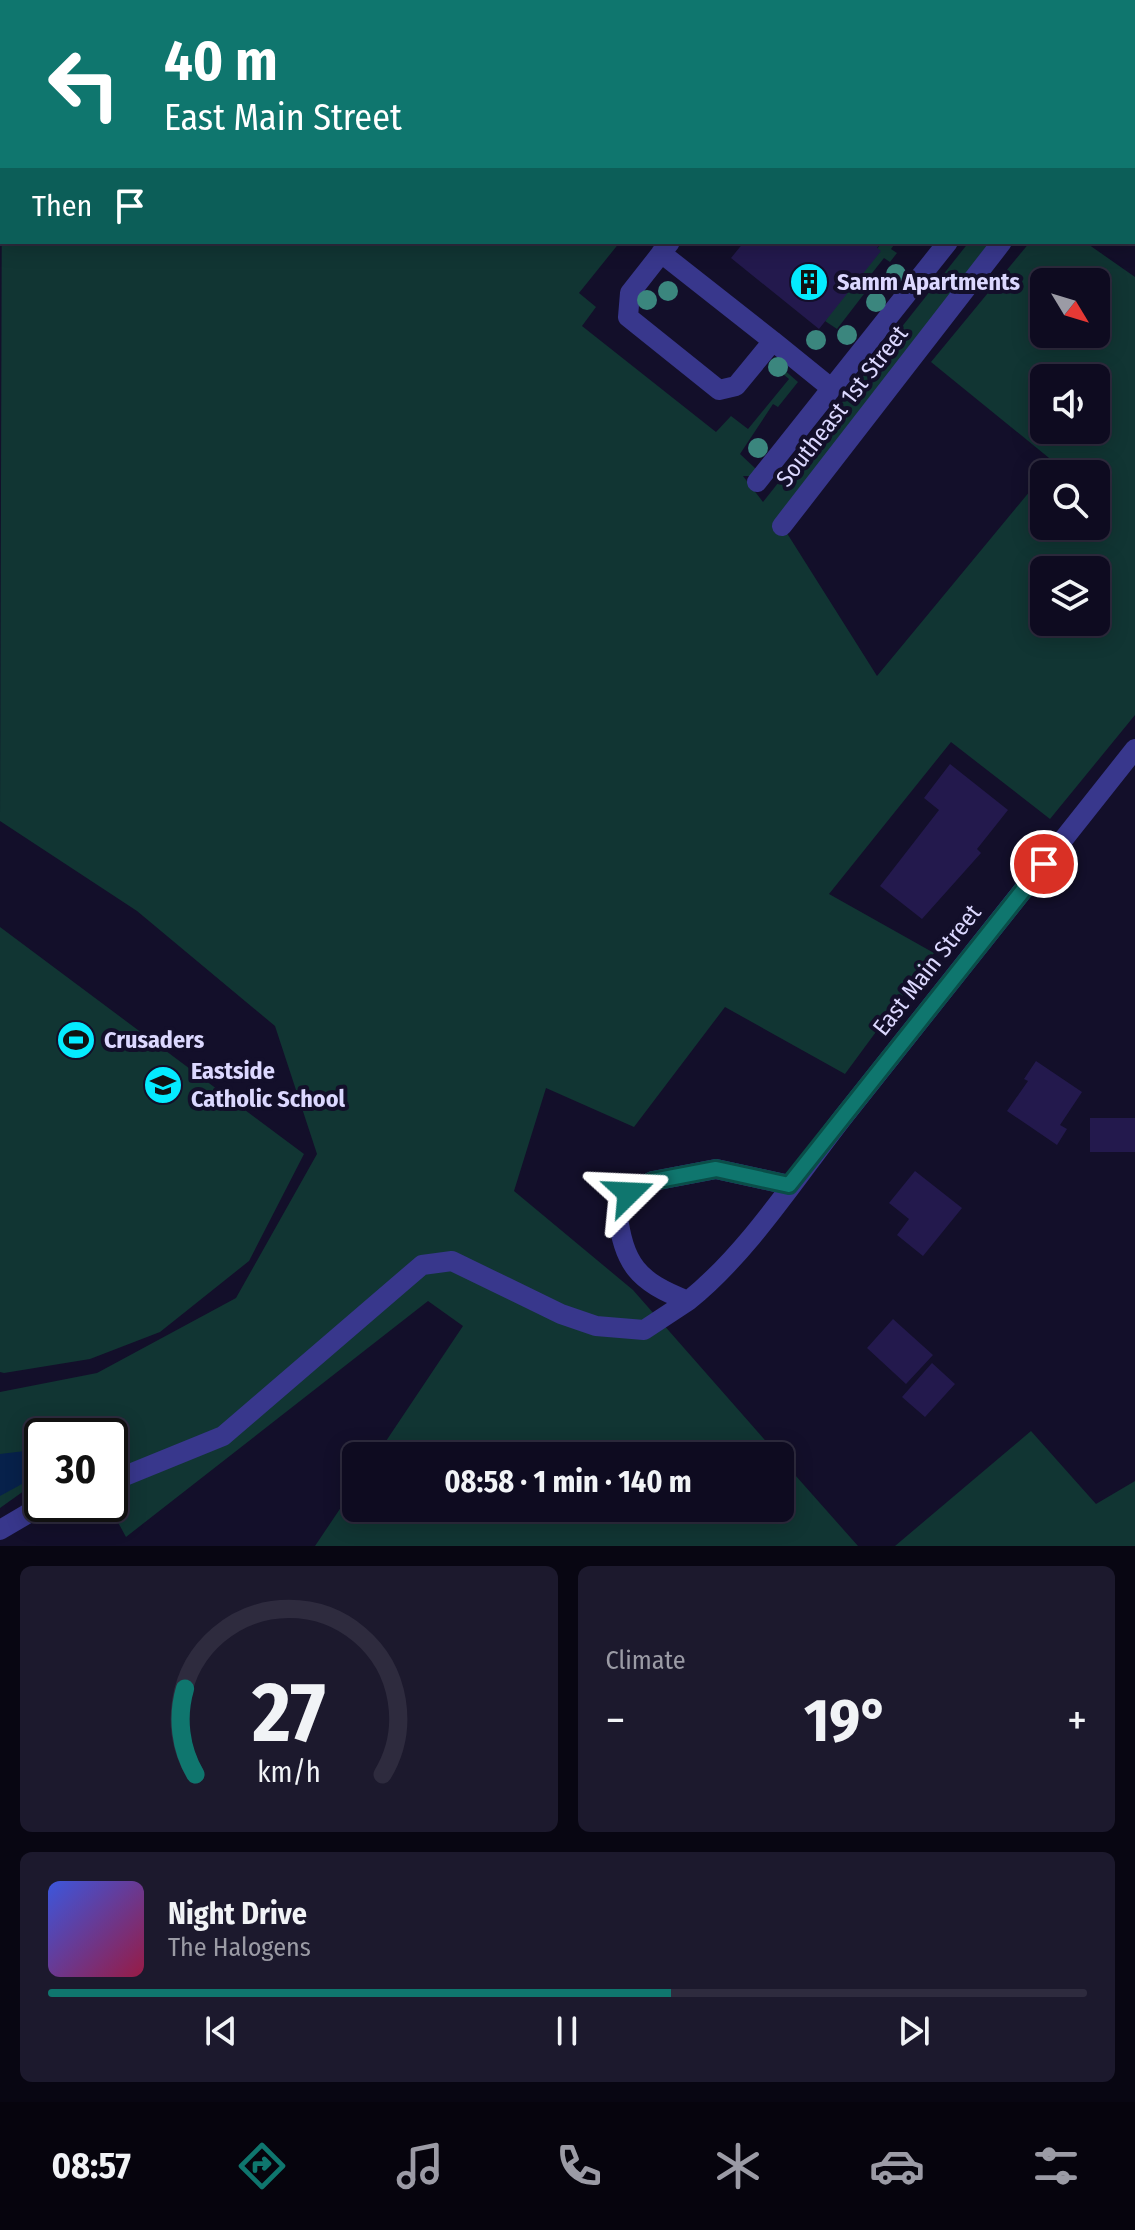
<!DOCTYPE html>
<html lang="en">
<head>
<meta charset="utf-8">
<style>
  body { margin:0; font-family:"Fira Sans Condensed",sans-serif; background:#1c192d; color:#f1f3f6; height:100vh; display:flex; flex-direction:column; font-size:30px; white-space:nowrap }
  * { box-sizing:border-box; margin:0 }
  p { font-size:26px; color:#9b9ba5 }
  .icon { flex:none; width:44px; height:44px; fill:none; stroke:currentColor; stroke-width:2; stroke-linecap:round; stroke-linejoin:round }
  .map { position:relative; height:1546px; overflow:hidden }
  .side { display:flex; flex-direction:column; gap:20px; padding:20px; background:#080612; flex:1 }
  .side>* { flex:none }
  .top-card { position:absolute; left:0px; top:0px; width:1136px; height:244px; box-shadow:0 4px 20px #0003,0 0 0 2px #2e2b3e; background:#0f766e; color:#fff; overflow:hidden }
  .needle { width:52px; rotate:128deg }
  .tools { position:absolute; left:1030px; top:268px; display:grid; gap:16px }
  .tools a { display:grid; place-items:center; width:80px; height:80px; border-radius:12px; background:#0e0b20; box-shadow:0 4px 20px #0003,0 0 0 2px #2e2b3e; font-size:40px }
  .speed { position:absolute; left:24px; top:1418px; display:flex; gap:16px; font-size:40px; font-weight:700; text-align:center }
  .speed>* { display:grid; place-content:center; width:104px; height:104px; border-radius:50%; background:#0e0b20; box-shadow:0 4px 20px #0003,0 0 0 2px #2e2b3e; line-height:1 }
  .speed .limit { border:4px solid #111; border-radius:12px; background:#fff; color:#111 }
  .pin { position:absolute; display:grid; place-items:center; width:68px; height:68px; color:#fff; margin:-34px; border:4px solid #fff; border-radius:50%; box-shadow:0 2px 8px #0007 }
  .me { position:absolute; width:88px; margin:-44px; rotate:69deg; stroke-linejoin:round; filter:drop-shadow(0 0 6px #0008) }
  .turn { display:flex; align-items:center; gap:28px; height:168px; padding:0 32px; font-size:36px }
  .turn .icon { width:104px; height:104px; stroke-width:2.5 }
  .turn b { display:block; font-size:56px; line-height:68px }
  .then { display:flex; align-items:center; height:76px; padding:0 32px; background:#0003; gap:16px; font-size:30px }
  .big { font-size:60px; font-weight:700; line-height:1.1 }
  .side .card { flex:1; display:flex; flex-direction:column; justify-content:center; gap:12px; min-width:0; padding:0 28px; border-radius:12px; background:#1c192d }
  .side .dial { align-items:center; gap:0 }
  .dial svg { height:208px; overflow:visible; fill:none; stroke:#2e2b3e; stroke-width:7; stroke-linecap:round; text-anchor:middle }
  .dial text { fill:#f1f3f6; stroke:none }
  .song { display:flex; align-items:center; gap:24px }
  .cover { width:96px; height:96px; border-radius:12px; background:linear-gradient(135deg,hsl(230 70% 55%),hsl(340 70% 35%)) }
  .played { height:8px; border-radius:4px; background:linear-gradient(90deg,#0f766e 60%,#2e2b3e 60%) }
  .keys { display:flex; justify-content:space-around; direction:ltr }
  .heat { display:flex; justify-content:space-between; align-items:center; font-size:44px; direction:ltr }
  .side .tiles { flex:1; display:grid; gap:20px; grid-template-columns:1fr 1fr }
  .card:last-child { grid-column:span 2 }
  .trip { position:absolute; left:342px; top:1442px; width:452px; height:80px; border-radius:12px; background:#0e0b20; box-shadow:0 4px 20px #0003,0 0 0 2px #2e2b3e; font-weight:700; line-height:80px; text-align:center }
  .dock { display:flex; height:128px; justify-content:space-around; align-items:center; background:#06040d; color:#9b9ba5 }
  .dock .icon { width:56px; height:56px }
  .dock .selected { color:#0f766e }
  .dock b { font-size:36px; color:#f1f3f6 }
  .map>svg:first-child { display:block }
  .green { fill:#113533; fill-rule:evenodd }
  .water { fill:#07214b }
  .building { fill:#23194d }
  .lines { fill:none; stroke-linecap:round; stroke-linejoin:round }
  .minor { stroke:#38378c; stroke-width:20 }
  .tree { fill:#3b867e }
  .route-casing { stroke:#0a4d48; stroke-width:20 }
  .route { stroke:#0f766e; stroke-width:14 }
  .labels { text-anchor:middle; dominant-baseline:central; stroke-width:8; stroke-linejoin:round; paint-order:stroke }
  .poi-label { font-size:24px; font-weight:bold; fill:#dcd8ff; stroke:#130f2a; text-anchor:start }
  .street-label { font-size:24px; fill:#dcd8ff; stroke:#130f2a }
</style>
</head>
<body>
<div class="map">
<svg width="1135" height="1546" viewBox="0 0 1135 1546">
  <rect width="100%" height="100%" fill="#130f2a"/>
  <path class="green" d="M 110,0 L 806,0 L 109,2 Z
    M 2,146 L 2,242 L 620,242 L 579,293 L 596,307 L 582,326 L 716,432 L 731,416 L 748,429 L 789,379 L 771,364 L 774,361 L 798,382 L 778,407 L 773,404 L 740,454 L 756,469 L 752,476 L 743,476 L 763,502 L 969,242 L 990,242 L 778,519 L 877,676 L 1054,462 L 931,362 L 1030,242 L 1085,242 L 1135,277 L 1135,715 L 1050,819 L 951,742 L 829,894 L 934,953 L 845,1074 L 725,1007 L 634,1127 L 546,1088 L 514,1191 L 633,1290 L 779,1456 L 376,1456 L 463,1326 L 428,1301 L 126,1537 L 108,1504 L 110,1436 L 42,1436 L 42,1478 L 0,1508 L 0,1392 L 97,1373 L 236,1298 L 317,1154 L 275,1026 L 137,911 L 0,821 ZM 1044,282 L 1096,282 L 1096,334 L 1044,334 ZM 1044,378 L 1096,378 L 1096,430 L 1044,430 ZM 1044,474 L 1096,474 L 1096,526 L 1044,526 ZM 1044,570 L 1096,570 L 1096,622 L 1044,622 Z
    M 882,242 L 896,242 L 891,249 L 897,253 L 890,262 L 884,258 L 869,277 L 874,281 L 837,329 L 825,321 Z
    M 0,927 L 304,1154 L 249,1261 L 160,1332 L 90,1359 L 4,1373 L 0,1372 Z
    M 1031,1431 L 1096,1504 L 1135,1481 L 1135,1546 L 895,1546 Z
    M 780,1458 L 858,1546 L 315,1546 L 356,1485 L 356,1508 L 780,1508 Z"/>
  <path class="water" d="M 42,1449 L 42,1473 L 0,1496 L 0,1454 Z"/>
  <path class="building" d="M 744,242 L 882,242 L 877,248 L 881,251 L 819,329 L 731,258 Z
    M 950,764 L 1008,810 L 977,849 L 981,853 L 922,919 L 880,886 L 939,810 L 924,798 Z
    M 1036,1061 L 1082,1092 L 1060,1125 L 1067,1129 L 1057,1145 L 1007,1111 L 1028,1081 L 1024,1079 Z
    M 1090,1118 L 1135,1118 L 1135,1152 L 1090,1152 Z
    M 915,1171 L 962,1208 L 923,1256 L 897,1235 L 909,1219 L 889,1203 Z
    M 893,1319 L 933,1355 L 906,1384 L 867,1348 Z
    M 932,1363 L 955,1384 L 925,1417 L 902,1397 Z"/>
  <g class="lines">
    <path class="minor" d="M 74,2 L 76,0
      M 1134,9 L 1135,8
      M 1134,75 L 1135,74
      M 0,93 L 2,91
      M 670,242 L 630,293 L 628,317 L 719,390 L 736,386 L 773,341 L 831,388
      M 661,253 L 773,341
      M 757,482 L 948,242
      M 782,526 L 1002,242
      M 789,1185 L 716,1169 L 653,1181 L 629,1193 L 617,1211 C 624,1265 637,1281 688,1301 C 748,1253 797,1176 844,1116 C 941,994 1038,871 1135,749
      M 110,1482 L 223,1436 L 422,1265 L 452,1261 L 561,1314 L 596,1326 L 644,1330 L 688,1301
      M 0,1530 L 44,1504"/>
  </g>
  <g class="tree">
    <circle cx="896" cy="274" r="10"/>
    <circle cx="668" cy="291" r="10"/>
    <circle cx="647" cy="300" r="10"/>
    <circle cx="876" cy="302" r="10"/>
    <circle cx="847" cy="335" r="10"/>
    <circle cx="816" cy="340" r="10"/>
    <circle cx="778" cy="367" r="10"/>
    <circle cx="758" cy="448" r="10"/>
  </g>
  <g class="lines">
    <g class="route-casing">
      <path id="route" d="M 629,1193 L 653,1181 L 716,1169 L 789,1185 L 1044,864"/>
    </g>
    <use href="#route" class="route"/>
  </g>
  <defs>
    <g id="building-disc" transform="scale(2)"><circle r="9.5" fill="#04ebff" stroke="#130f2a"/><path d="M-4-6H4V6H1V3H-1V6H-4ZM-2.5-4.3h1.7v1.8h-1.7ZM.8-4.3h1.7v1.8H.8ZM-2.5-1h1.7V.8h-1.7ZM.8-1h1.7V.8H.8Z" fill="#111"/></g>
    <g id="stadium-disc" transform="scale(2)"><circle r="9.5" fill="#04ebff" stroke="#130f2a"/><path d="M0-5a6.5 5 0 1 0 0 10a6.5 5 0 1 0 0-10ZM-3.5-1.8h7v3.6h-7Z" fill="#111"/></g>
    <g id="school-disc" transform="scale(2)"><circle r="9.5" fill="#04ebff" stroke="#130f2a"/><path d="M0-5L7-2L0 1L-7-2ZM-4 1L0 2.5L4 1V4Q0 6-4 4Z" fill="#111"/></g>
  </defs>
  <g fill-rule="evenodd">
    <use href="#building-disc" x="809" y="282"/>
    <use href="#stadium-disc" x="76" y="1040"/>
    <use href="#school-disc" x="163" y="1085"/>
  </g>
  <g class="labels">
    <g class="poi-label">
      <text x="837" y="282">Samm Apartments</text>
      <text x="104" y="1040">Crusaders</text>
      <text x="191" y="1071">Eastside<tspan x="191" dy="28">Catholic School</tspan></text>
    </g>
    <g class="street-label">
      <text transform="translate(842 406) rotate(-52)">Southeast 1st Street</text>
      <text transform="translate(927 970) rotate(-52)">East Main Street</text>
    </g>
  </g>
</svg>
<div class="tools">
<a><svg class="needle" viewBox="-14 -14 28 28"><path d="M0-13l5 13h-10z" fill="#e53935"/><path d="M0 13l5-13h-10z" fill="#9b9ba5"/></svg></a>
<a><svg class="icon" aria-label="sound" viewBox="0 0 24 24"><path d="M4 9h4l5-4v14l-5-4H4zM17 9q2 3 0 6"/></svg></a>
<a><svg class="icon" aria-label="search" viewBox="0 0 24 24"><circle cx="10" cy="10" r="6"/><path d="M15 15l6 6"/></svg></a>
<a><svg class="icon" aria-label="layers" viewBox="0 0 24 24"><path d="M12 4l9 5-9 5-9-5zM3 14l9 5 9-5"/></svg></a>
</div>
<div class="speed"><div class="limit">30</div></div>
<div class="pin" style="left:1044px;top:864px;background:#d93025"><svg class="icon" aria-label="arrive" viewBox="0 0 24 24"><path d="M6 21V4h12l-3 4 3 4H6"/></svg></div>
<svg class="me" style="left:629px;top:1193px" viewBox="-20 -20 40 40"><path d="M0-17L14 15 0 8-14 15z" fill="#0f766e" stroke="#fff" stroke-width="4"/></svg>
<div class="trip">08:58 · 1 min · 140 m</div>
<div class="top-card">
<div class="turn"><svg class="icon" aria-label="left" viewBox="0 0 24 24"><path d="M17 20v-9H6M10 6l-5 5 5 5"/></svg><div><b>40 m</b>East Main Street</div></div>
<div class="then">Then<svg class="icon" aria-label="arrive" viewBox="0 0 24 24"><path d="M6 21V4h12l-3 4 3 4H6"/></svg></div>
</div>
</div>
<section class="side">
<div class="tiles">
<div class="card dial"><svg viewBox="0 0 100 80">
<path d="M14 69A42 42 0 1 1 86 69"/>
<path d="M14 69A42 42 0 0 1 10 36" stroke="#0f766e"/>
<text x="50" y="56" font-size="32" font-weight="700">27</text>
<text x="50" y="72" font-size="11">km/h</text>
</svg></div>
<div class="card"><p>Climate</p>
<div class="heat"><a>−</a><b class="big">19°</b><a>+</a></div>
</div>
<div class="card">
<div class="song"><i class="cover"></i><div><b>Night Drive</b><p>The Halogens</p></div></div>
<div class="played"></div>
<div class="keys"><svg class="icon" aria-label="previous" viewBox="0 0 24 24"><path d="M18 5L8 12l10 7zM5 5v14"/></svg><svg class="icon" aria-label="pause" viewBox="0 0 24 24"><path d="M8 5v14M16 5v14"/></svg><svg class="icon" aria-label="next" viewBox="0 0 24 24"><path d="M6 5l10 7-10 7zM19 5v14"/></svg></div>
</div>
</div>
</section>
<nav class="dock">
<b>08:57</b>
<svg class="icon selected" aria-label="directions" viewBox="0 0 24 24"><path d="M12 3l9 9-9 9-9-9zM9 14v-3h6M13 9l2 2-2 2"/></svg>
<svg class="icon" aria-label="music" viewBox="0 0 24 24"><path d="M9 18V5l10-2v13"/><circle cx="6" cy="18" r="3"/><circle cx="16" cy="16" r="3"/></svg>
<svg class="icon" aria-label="phone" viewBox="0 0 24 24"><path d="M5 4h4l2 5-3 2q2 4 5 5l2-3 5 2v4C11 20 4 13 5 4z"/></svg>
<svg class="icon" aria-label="climate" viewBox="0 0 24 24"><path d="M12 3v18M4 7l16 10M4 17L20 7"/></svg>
<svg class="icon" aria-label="car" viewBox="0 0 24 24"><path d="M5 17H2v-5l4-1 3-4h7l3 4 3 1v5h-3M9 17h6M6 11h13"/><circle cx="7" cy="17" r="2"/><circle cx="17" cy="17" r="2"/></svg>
<svg class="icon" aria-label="filters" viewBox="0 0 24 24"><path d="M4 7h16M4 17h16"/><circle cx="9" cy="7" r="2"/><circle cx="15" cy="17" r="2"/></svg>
</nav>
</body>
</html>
